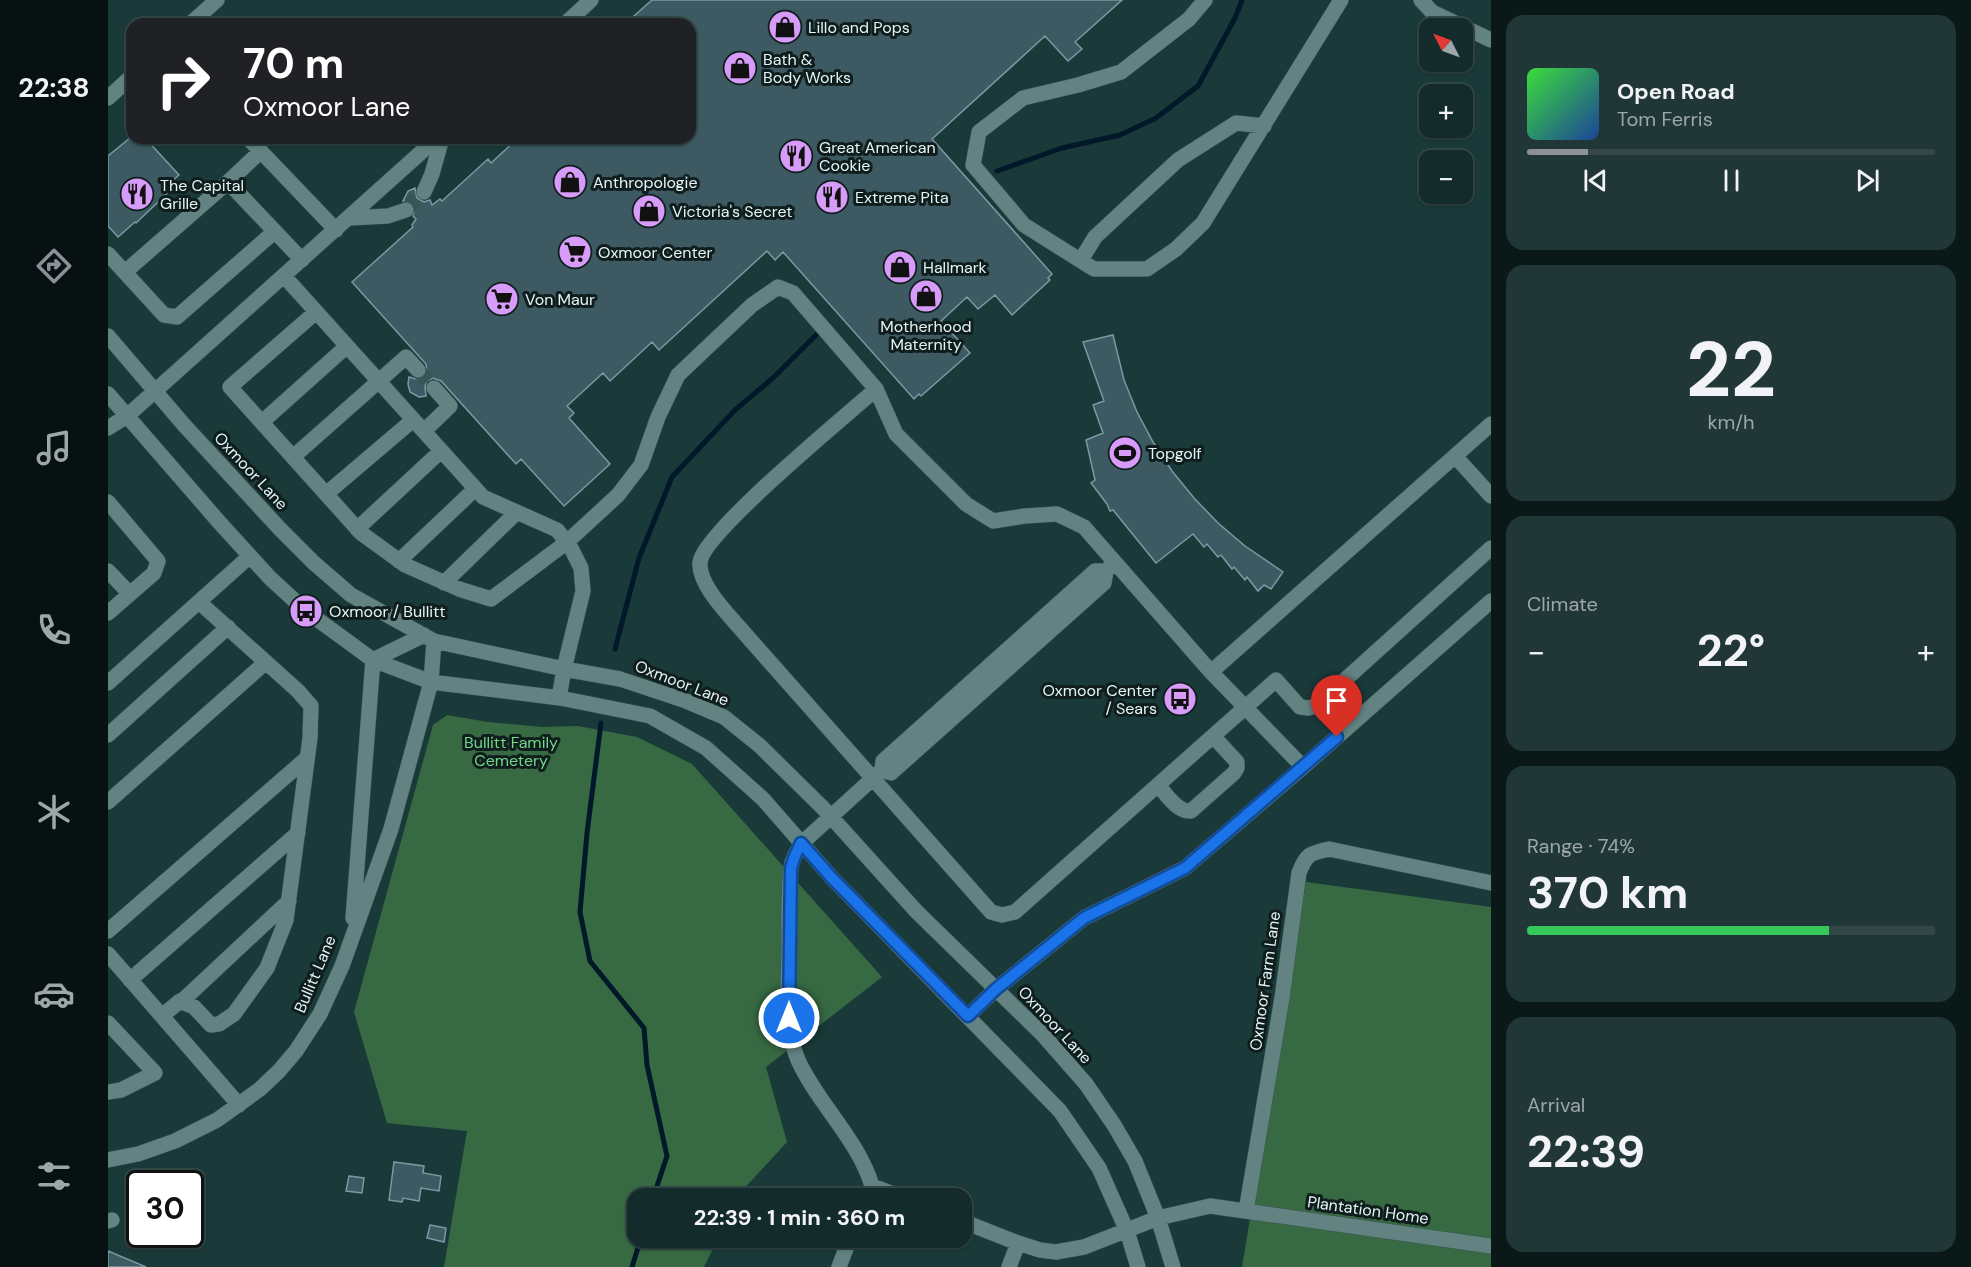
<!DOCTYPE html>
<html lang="en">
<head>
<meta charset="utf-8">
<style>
  body { margin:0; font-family:"DM Sans",sans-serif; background:#213737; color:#f1f3f6; height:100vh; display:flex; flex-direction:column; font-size:22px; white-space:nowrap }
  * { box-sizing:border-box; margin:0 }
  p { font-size:20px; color:#9da7a9 }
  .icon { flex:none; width:33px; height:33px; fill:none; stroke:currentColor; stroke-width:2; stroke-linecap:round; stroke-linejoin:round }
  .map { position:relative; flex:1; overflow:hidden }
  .sheet { display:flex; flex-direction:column; gap:15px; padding:15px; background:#0b1818; width:480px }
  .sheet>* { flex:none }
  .banner { position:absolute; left:18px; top:18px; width:570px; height:126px; border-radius:18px; box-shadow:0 2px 4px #0004,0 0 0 2px #334747; background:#202124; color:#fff; overflow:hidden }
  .needle { width:39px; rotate:312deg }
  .tools { position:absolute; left:1311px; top:18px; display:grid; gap:12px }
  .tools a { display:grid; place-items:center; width:54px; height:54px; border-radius:12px; background:#142b2b; box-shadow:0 2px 4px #0004,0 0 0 2px #334747; font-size:30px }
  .speed { position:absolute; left:18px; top:1170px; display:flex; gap:12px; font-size:30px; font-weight:700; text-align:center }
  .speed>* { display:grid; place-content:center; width:78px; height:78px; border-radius:50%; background:#142b2b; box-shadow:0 2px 4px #0004,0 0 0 2px #334747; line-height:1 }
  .speed .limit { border:3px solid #111; border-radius:9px; background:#fff; color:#111 }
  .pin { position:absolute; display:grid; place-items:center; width:51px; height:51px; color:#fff; margin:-62px -26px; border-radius:50% 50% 50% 0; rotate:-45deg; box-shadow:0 0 6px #0007 }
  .pin .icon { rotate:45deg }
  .me { position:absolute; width:66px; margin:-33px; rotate:0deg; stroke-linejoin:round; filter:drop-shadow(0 0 4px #0008) }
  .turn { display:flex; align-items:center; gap:21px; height:126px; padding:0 18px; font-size:27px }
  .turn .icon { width:78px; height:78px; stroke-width:2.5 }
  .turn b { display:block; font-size:42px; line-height:51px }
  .big { font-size:45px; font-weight:700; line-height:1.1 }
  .sheet .card { flex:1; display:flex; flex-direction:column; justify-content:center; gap:9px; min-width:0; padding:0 21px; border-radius:18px; background:#213737 }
  .sheet .dial { align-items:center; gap:0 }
  .dial b { font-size:78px; line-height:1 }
  .song { display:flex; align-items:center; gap:18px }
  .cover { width:72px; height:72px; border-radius:9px; background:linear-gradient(135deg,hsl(120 70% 55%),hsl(220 70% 35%)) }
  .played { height:6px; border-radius:3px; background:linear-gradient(90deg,#8c9099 15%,#334747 15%) }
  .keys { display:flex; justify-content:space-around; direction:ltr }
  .heat { display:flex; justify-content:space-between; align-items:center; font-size:33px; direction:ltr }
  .charge { height:9px; border-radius:4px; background:linear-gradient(90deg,#34c759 74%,#334747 0) }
  .trip { position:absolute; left:519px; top:1188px; width:345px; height:60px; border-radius:18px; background:#142b2b; box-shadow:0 2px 4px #0004,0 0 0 2px #334747; font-weight:700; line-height:60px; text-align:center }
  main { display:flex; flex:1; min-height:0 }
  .dock { display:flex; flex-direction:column; width:108px; justify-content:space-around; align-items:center; background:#081111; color:#9da7a9 }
  .dock .icon { width:42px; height:42px }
  .dock .current { color:#8c9099 }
  .dock b { font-size:27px; color:#f1f3f6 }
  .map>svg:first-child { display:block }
  .green { fill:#376a42 }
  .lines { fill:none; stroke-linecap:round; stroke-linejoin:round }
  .stream { stroke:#00182a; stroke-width:5 }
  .building { fill:#3d5a63; stroke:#7b99a3; stroke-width:1.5 }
  .minor-tunnel { stroke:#385555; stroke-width:15; stroke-dasharray:15 8; stroke-linecap:butt }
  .minor-casing { stroke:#3b5757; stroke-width:16 }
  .minor { stroke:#638383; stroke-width:15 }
  .route-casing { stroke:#114b97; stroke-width:15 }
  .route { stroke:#1a73e8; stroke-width:10 }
  .labels { text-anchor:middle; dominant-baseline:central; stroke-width:6; stroke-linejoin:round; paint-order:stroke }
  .poi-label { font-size:16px; fill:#e3f5f5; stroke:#101d1d; text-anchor:start }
  .street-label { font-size:16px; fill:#e3f5f5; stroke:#101d1d }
  .park-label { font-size:16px; fill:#71d888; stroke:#101d1d }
</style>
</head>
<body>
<main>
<nav class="dock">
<b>22:38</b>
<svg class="icon current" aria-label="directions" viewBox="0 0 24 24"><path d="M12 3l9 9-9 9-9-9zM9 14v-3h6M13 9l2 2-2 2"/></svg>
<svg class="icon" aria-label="music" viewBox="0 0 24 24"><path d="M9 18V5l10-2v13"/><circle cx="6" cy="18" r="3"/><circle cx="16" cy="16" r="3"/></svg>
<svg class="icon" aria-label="phone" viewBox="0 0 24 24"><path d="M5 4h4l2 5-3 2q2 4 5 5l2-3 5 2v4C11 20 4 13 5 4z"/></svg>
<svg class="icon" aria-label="climate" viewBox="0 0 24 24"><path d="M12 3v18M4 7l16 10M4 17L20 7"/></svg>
<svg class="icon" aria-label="car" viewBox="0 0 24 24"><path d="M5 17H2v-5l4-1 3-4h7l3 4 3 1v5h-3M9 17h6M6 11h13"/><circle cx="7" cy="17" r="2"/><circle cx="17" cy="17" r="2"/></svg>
<svg class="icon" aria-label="filters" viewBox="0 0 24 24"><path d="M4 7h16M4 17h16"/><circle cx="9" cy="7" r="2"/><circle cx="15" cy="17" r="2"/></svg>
</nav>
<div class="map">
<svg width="1383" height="1267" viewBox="0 0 1383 1267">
  <rect width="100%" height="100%" fill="#1a3939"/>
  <path class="green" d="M 339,715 L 380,722 L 435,727 L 470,726 L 529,737 L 584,764 L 774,977 L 658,1067 L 679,1142 L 633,1192 L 630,1198 L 530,1198 L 530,1238 L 610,1238 L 596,1267 L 336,1267 L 359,1131 L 279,1123 L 246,1012 L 325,725 Z
    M 1198,882 L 1383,907 L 1383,1267 L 1134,1267 Z"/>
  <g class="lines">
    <path class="stream" d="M 889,171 L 954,148 L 1012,135 L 1048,118 L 1090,86 L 1127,18 L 1134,0
      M 507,649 L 531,558 L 564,477 L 627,410 L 666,377 L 709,334
      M 493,723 L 479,833 L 472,912 L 482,961 L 536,1028 L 539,1065 L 559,1156 L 545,1198
      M 524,1267 L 533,1238"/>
  </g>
  <path class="building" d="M 544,0 L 1014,0 L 967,42 L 974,49 L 960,61 L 937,36 L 824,139 L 944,274 L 940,278 L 942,280 L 904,315 L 887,295 L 870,309 L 859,297 L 833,321 L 862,353 L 813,396 L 811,394 L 806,399 L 675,252 L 667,260 L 659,251 L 551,350 L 544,342 L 502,381 L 495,373 L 459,406 L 466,413 L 461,418 L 502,464 L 456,506 L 413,459 L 408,464 L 333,381 L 325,378 L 319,381 L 317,386 L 318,396 L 311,397 L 302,392 L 300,384 L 301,377 L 308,379 L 316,378 L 319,372 L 318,364 L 244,282 L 305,227 L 304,225 L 308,219 L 305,216 L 307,206 L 301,201 L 295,201 L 300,191 L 307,188 L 309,198 L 316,202 L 322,200 L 324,205 L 332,199 L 334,201 L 380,159 L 383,163 L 410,138 L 582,138 L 582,24 L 517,24 Z
    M 22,138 L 37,138 L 71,175 L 63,182 L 67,186 L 28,223 L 27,222 L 10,237 L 0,226 L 0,156 Z
    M 1005,335 L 1016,380 L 1029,412 L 1045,442 L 1064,471 L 1086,498 L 1110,523 L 1137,546 L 1175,572 L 1163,589 L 1156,585 L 1150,591 L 1139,577 L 1137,580 L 1126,567 L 1124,569 L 1113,555 L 1110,557 L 1099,544 L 1096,547 L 1085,534 L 1048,563 L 1005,510 L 1002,511 L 999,504 L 983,483 L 987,480 L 978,440 L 995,433 L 985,405 L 996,401 L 975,342 Z
    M 286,1162 L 316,1166 L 315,1173 L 333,1176 L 331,1191 L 313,1188 L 311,1201 L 295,1198 L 294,1202 L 281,1200 Z
    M 241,1176 L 256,1178 L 254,1193 L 238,1191 Z
    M 322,1225 L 338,1228 L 336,1242 L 319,1238 Z
    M 0,1251 L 38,1267 L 0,1267 Z"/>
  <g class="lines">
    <path class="minor-tunnel" d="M 298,210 L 316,192
      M 310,370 L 326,388"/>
    <g class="minor-casing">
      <path id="minor" d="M 1097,0 L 1081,19 L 1013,72 L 970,85 L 915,98 L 871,132 L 865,165 L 916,225 L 986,269 L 1039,269 L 1068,249 L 1095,223 L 1233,0
        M 1313,0 L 1324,12 L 1383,40
        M 82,24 L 109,0
        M 457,24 L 483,0
        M 0,98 L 24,76
        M 140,138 L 228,230
        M 120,182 L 153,151
        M 316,192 L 324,174 L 334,138
        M 242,218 L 280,216 L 298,210
        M 0,254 L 56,315 L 69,317 L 166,232
        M 973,260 L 987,237 L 1070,160 L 1128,123 L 1156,126
        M 17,272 L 120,182 L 194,260
        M 176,276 L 375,497 L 449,530 L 462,546 L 473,568 L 475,591 L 456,669 L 451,698
        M 208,312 L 122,387 L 253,533 L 297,565 L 351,589 L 383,599 L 459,542 L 510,495 L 533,465 L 550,417 L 570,375 L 644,305 L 670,287 L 685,293 L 768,389 L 788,434 L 858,504 L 885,521 L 917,516 L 949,514 L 976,527 L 1103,672 L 1195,767
        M 0,336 L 76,425 L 172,529 L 206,563 L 243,595 L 326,641 L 456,669 L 512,679 L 578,701 L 616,717 L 652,746 L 716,809 L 808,911 L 935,1035 L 978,1084 L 1006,1125 L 1027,1161 L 1050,1218 L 1065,1267
        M 768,389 C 738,416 596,532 592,562 C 590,586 623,617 638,635 L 883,912 L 894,915 L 907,912 L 1168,680 L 1192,707 L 1200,708 L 1208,706 L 1383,548
        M 0,394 L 111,522 L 162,578 L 198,611 L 265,660 L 323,682 L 452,698 L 542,716 L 598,748 L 655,799 L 723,877 L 952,1111 L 991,1168 L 1019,1231 L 1030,1267
        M 154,422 L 239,346
        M 0,428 L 19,416 L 47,391 L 329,138
        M 316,431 L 342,406 L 326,388
        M 1347,456 L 1383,496
        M 185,457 L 298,357 L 310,370
        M 218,494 L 305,420
        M 0,502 L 50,561 L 46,573 L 0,613
        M 249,529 L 333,451
        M 291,561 L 367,489
        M 0,571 L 22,594
        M 336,583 L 409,512
        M 1103,672 L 1383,424
        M 0,683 L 142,556
        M 0,735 L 120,627
        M 774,770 L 783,773 L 996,583 L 998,571 L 1004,565
        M 1050,785 C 1059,795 1069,812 1083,811 L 1126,773 L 1129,768 L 1129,762 L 1105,736
        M 0,802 L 158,662
        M 245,918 L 265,660 L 316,635
        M 0,931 L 199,758
        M 0,954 L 131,1105
        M 22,980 L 190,833
        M 74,1001 L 181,901
        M 54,1016 L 72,1001 L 86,1007 L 103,1025 L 111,1024 L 126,1014 L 159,968 L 178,920 L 202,738 L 203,706 L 190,691 L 91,602
        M 860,1016 L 888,989 L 976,918 L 1077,868 L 1195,767 L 1383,601
        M 0,1023 L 47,1073 L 13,1090 L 0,1092
        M 0,1160 L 30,1154 L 67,1141 L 109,1120 L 152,1089 L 171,1071 L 188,1051 L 212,1014 L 234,966 L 283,829 L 323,682 L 326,641
        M 796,1198 L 764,1186 C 750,1139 710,1104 690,1060 C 675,1025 681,983 681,946 C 681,921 680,894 683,868 C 684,859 689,851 694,843 L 774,770 L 775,761 L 987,571 L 998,571
        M 1138,1211 L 1174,998 L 1191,873 C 1198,854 1202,853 1221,849 L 1383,883
        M 0,1221 L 4,1220
        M 854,1221 L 910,1243 L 932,1250 L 948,1252 L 976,1247 L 1050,1218 L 1102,1206 L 1383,1246
        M 731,1267 L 742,1238
        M 901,1267 L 910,1243"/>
    </g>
    <use href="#minor" class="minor"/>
  </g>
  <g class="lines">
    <g class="route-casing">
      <path id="route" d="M 681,1018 L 683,868 L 686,858 L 693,843 L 723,877 L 860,1016 L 888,989 L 976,918 L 1077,868 L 1229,737"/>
    </g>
    <use href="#route" class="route"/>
  </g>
  <defs>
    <g id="shop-disc" transform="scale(1.725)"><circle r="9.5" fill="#d79bf9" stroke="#101d1d"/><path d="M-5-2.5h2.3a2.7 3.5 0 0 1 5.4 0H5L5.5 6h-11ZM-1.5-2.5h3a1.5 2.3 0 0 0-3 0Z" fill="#111"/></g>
    <g id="restaurant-disc" transform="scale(1.725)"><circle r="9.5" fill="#d79bf9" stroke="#101d1d"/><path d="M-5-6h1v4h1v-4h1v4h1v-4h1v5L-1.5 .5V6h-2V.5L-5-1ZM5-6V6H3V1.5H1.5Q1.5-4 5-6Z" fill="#111"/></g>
    <g id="supermarket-disc" transform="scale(1.725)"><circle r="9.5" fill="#d79bf9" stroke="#101d1d"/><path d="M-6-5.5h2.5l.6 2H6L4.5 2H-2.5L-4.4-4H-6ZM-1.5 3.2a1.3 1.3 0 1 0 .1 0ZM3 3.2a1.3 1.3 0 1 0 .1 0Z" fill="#111"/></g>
    <g id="stadium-disc" transform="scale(1.725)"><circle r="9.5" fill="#d79bf9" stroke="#101d1d"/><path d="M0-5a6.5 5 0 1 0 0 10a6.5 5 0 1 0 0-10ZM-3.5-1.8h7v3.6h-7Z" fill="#111"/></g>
    <g id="bus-disc" transform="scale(1.725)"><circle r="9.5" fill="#d79bf9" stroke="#101d1d"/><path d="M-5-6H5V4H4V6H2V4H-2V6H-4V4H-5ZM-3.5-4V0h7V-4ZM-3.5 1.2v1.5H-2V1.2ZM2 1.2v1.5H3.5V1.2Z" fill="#111"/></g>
  </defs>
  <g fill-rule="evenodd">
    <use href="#shop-disc" x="677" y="27"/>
    <use href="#shop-disc" x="632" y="68"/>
    <use href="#restaurant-disc" x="688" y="156"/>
    <use href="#shop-disc" x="462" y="182"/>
    <use href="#restaurant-disc" x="29" y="194"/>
    <use href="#restaurant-disc" x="724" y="197"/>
    <use href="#shop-disc" x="541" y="211"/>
    <use href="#supermarket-disc" x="467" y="252"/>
    <use href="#shop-disc" x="792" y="267"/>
    <use href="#shop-disc" x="818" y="296"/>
    <use href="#supermarket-disc" x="394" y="299"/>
    <use href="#stadium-disc" x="1017" y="453"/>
    <use href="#bus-disc" x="198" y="611"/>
    <use href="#bus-disc" x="1072" y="699"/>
  </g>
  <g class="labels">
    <g class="poi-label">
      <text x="700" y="27">Lillo and Pops</text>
      <text x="655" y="59">Bath &amp;<tspan x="655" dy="18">Body Works</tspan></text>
      <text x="711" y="147">Great American<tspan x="711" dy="18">Cookie</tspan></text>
      <text x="485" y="182">Anthropologie</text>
      <text x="52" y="185">The Capital<tspan x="52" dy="18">Grille</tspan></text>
      <text x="747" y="197">Extreme Pita</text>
      <text x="564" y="211">Victoria's Secret</text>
      <text x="490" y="252">Oxmoor Center</text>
      <text x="815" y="267">Hallmark</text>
      <text x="417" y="299">Von Maur</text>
      <text x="818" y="326" text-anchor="middle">Motherhood<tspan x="818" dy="18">Maternity</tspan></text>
      <text x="1040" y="453">Topgolf</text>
      <text x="221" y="611">Oxmoor / Bullitt</text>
      <text x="1049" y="690" text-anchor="end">Oxmoor Center<tspan x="1049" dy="18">/ Sears</tspan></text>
    </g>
    <g class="street-label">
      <text transform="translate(143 471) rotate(47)">Oxmoor Lane</text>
      <text transform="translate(574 683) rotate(21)">Oxmoor Lane</text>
      <text transform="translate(207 974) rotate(-67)">Bullitt Lane</text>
      <text transform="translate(1157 981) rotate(-82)">Oxmoor Farm Lane</text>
      <text transform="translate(947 1025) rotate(47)">Oxmoor Lane</text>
      <text transform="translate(1260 1210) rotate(8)">Plantation Home</text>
    </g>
    <g class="park-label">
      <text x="403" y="742">Bullitt Family<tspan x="403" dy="18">Cemetery</tspan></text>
    </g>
  </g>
</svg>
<div class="tools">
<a><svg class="needle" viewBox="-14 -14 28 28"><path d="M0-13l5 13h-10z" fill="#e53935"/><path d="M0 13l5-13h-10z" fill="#9da7a9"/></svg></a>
<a>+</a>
<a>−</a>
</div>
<div class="speed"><div class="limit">30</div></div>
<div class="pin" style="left:1229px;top:737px;background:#d93025"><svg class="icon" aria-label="arrive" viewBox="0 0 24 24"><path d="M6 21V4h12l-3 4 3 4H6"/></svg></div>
<svg class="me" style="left:681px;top:1018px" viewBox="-20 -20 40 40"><circle r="17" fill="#1a73e8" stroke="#fff" stroke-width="3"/><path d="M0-11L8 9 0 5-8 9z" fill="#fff"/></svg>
<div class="trip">22:39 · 1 min · 360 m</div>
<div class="banner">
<div class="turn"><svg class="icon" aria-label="right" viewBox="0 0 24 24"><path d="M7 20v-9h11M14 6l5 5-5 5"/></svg><div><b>70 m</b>Oxmoor Lane</div></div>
</div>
</div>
<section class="sheet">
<div class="card">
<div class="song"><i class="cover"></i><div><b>Open Road</b><p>Tom Ferris</p></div></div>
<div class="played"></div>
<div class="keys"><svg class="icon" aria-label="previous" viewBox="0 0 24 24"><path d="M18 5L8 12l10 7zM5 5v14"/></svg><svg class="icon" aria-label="pause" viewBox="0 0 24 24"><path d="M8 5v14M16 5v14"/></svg><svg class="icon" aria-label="next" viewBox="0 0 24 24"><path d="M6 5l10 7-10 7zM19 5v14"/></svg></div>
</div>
<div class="card dial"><b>22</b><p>km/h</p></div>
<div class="card"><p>Climate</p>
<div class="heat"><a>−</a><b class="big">22°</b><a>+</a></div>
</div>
<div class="card"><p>Range · 74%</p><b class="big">370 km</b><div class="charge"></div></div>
<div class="card"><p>Arrival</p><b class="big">22:39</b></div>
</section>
</main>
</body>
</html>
